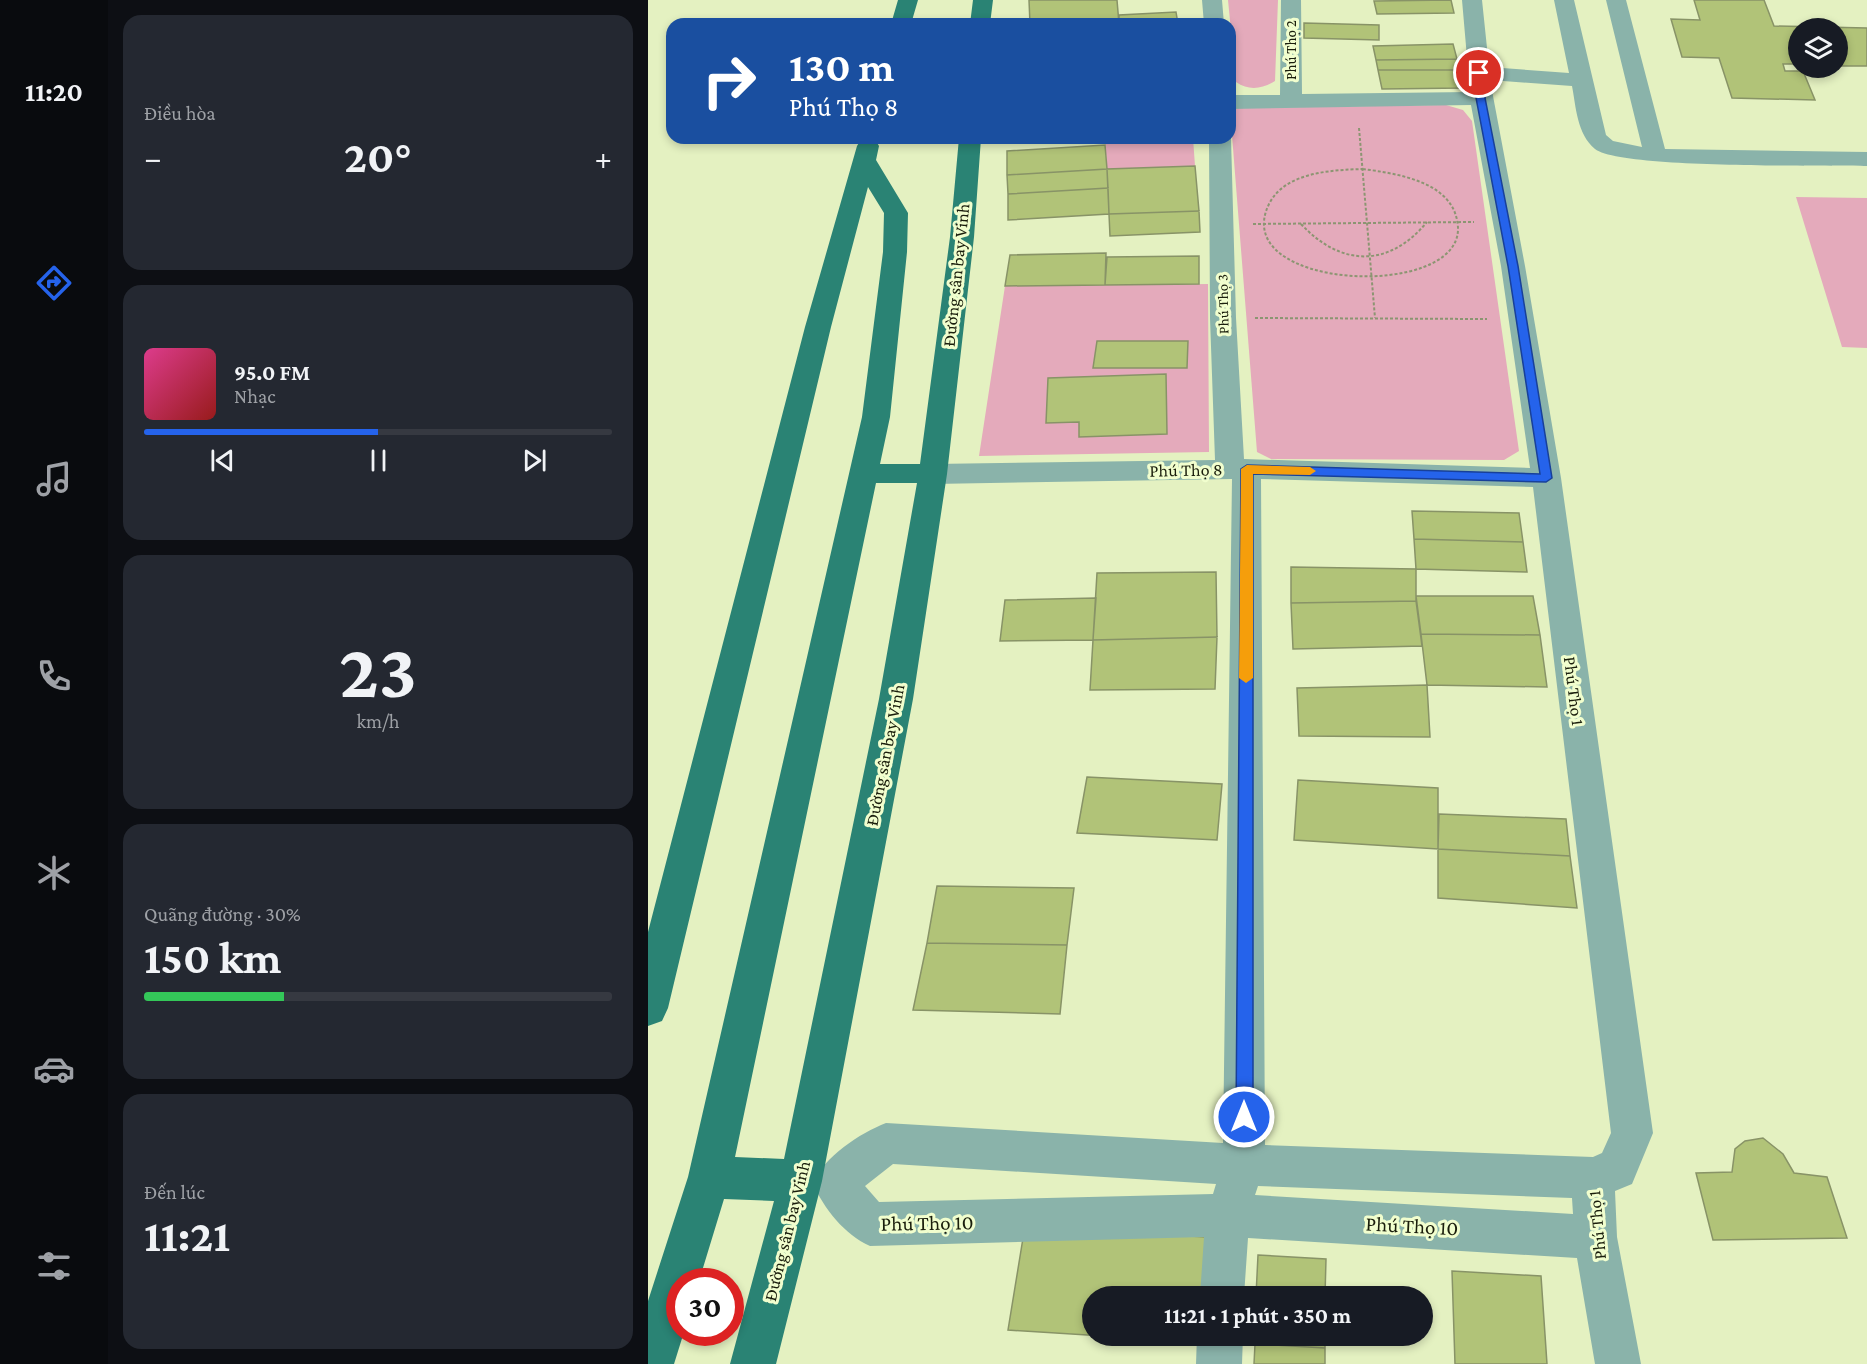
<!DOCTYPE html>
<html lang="vi">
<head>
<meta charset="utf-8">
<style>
  body { margin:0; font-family:"Crimson Pro",serif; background:#242831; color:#f1f3f6; height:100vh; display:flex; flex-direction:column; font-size:22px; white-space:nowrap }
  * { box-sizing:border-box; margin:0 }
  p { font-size:20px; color:#9ea1a6 }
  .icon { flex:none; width:33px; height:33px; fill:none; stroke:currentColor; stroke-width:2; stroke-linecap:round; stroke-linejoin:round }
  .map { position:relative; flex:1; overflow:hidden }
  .details { display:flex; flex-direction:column; gap:15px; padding:15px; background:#0d0f14; width:540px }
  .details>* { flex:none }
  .guide { position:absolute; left:18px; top:18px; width:570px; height:126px; border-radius:18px; box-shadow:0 3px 9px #0003; background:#1a4fa0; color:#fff; overflow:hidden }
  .tools { position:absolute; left:1140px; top:18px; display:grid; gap:12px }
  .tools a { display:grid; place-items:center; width:60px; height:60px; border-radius:50%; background:#171b24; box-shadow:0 3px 9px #0003; font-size:30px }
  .speed { position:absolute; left:18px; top:1268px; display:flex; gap:12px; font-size:30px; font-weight:700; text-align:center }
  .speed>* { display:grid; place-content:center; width:78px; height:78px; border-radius:50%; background:#171b24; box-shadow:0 3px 9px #0003; line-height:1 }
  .speed .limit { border:9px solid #d22; background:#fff; color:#111 }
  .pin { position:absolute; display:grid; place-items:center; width:51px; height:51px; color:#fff; margin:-26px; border:3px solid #fff; border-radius:50%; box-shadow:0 2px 6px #0007 }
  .me { position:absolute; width:66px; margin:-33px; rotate:0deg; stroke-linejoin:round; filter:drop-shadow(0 0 4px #0008) }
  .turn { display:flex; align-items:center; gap:21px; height:126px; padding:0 24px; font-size:27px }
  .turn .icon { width:78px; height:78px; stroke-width:2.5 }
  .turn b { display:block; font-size:42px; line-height:51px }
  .big { font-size:45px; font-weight:700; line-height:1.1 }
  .details .tile { flex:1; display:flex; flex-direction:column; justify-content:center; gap:9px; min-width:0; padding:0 21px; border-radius:18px; background:#242831 }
  .details .dial { align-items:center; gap:0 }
  .dial b { font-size:78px; line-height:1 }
  .song { display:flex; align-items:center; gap:18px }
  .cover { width:72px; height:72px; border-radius:9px; background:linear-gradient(135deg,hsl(330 70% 55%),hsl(0 70% 35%)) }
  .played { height:6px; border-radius:3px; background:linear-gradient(90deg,#2563eb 50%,#363941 50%) }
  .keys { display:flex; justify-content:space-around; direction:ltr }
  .heat { display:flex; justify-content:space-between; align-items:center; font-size:33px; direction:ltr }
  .charge { height:9px; border-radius:4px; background:linear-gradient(90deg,#34c759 30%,#363941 0) }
  .trip { position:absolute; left:434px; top:1286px; width:351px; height:60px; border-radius:30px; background:#171b24; box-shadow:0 3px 9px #0003; font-weight:700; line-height:60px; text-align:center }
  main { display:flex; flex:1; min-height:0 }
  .tab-bar { display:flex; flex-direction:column; width:108px; justify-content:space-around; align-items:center; background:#090b0e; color:#9ea1a6 }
  .tab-bar .icon { width:42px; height:42px }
  .tab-bar .active { color:#2563eb }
  .tab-bar b { font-size:27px; color:#f1f3f6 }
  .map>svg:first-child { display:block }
  .green { fill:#e4aabb }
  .building { fill:#b1c378; stroke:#889367; stroke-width:1.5 }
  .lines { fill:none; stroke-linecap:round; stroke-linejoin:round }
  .path { stroke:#8c9572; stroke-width:2; stroke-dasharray:3 2; stroke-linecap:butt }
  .minor { fill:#8ab3aa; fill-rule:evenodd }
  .major { fill:#2a8374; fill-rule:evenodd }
  .route { fill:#2563eb; stroke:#184099; stroke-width:1.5 }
  .slow { fill:#f59e0b }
  .labels { text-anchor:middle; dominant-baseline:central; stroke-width:6; stroke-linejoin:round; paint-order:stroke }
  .far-street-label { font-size:15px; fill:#1a1e0c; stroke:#f1fece }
  .street-label { font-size:18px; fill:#1a1e0c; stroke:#f1fece }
  .near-street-label { font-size:21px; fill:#1a1e0c; stroke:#f1fece }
</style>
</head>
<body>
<main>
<nav class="tab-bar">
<b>11:20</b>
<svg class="icon active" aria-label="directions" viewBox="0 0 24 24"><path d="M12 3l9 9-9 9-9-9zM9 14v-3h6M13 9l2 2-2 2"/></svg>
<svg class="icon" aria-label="music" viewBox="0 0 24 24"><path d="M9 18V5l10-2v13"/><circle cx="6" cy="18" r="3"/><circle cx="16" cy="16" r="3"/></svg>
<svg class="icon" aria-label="phone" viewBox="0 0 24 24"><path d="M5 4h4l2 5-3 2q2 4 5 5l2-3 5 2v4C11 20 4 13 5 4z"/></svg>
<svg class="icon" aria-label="climate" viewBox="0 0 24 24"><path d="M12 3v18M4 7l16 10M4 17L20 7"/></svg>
<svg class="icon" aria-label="car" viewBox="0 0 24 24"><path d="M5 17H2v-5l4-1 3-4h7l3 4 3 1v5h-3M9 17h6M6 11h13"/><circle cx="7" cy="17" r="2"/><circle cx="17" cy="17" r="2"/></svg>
<svg class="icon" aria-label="filters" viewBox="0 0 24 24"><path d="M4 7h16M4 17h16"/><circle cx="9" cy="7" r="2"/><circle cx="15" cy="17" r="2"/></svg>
</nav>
<section class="details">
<div class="tile"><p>Điều hòa</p>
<div class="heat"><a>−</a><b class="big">20°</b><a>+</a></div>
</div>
<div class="tile">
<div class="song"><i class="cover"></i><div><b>95.0 FM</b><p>Nhạc</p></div></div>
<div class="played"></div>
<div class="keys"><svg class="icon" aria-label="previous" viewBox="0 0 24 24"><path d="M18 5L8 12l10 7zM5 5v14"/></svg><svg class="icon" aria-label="pause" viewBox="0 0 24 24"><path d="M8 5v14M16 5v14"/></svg><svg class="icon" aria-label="next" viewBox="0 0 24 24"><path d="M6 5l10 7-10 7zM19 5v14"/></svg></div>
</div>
<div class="tile dial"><b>23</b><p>km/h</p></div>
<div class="tile"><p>Quãng đường · 30%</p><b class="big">150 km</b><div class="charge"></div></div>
<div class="tile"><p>Đến lúc</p><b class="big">11:21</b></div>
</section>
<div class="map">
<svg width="1219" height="1364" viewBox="0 0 1219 1364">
  <rect width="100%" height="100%" fill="#e4f1c1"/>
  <path class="green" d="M 580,0 L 630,0 L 627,81 C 614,89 601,91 588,82 Z
    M 798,105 L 815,110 L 824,121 L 871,451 L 856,460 L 623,459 L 609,452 L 582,110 L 584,108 Z
    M 457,138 L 545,138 L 547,166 L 459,169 Z
    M 1148,197 L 1219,198 L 1219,348 L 1194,347 Z
    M 560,284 L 561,452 L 331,456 L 357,286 Z"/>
  <path class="building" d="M 381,0 L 469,0 L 471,24 L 382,24 Z
    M 803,0 L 806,13 L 729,14 L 726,1 Z
    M 1046,0 L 1116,0 L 1126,26 L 1219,28 L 1219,66 L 1190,66 L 1190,28 L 1150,28 L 1150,64 L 1135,64 L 1137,71 L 1155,71 L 1167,100 L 1084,98 L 1071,58 L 1034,57 L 1023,19 L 1052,20 Z
    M 528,12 L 530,24 L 471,24 L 471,15 Z
    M 656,23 L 731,25 L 731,40 L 656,38 Z
    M 805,44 L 809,59 L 728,60 L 725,46 Z
    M 809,59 L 812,70 L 730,70 L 728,60 Z
    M 730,70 L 812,70 L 815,88 L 734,89 Z
    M 457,145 L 459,169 L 359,175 L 359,151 Z
    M 547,166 L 551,211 L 461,214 L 459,169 Z
    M 459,169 L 460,188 L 360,194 L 359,175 Z
    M 460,188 L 461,214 L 360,220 L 360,194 Z
    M 551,211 L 552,232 L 462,236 L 461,214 Z
    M 458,253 L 457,285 L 357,286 L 362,255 Z
    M 551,256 L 551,284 L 457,285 L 459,257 Z
    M 449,341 L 540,341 L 539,368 L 445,368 Z
    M 518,374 L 519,434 L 431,437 L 431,422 L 398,423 L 400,378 Z
    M 764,511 L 871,513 L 875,542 L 766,539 Z
    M 766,539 L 875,542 L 879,572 L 768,569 Z
    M 643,567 L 768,569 L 768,601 L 643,603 Z
    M 568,572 L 569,637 L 445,640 L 449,573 Z
    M 768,596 L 885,596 L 892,635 L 773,634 Z
    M 448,598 L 445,640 L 352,641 L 357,600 Z
    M 768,601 L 774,646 L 645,649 L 643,603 Z
    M 773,634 L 892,635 L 899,687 L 779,685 Z
    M 569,637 L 567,689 L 442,690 L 445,640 Z
    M 779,685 L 782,737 L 651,736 L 649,688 Z
    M 439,777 L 574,784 L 569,840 L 429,833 Z
    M 650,780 L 790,788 L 790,849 L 646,840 Z
    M 791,814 L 918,819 L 922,856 L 790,849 Z
    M 790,849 L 922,856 L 929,908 L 790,898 Z
    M 289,886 L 426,888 L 419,945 L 279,943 Z
    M 279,943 L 419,945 L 412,1014 L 265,1010 Z
    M 1115,1138 L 1135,1154 L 1146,1173 L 1179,1177 L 1199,1238 L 1065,1240 L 1048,1173 L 1084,1172 L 1087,1149 L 1097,1141 Z
    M 377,1226 L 558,1237 L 554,1296 L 444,1296 L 444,1335 L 551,1335 L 550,1342 L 360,1330 Z
    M 610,1255 L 678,1259 L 677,1296 L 608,1296 Z
    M 804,1271 L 893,1276 L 899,1364 L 807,1364 Z
    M 607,1335 L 677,1335 L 677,1348 L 607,1344 Z
    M 607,1344 L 677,1348 L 677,1364 L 606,1364 Z"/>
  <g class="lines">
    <path class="path" d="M 711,128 L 727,318
      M 715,169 C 751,174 808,182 810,228 C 812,301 579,290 621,204 C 637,172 684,170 715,169 Z
      M 605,224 L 826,222
      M 653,224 C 693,267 741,268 779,222
      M 607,318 L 839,319"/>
    <path class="minor" d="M 554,0 L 574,0 L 576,24 L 556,24 Z
      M 633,0 L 653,0 L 654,94 L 822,92 L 814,0 L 834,0 L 841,67 L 921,73 L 906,0 L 926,0 L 958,135 L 965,141 L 994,147 L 958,0 L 978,0 L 1017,149 L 1219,152 L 1219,166 C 1175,165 972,169 947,149 C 929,134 928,107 924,86 L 842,80 L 877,266 L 913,478 L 1005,1133 L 984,1184 L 967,1191 L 969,1237 L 993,1364 L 947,1364 L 929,1258 L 600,1238 L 596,1296 L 552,1296 L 556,1237 L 222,1246 C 197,1235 175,1208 165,1183 C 176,1157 212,1133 238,1123 L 575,1143 L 584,479 L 285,484 L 275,481 L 271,474 L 275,467 L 285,464 L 567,460 L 562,318 L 561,138 L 583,138 L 588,318 L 596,459 L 882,468 L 853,266 L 823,105 L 582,109 L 582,95 L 632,95 ZM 613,479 L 885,487 L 963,1133 L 954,1153 L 945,1157 L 617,1145 ZM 245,1164 L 568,1184 L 565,1194 L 231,1202 L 217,1186 ZM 610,1186 L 924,1198 L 925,1214 L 607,1195 Z
      M 549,1335 L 595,1335 L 594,1364 L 548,1364 Z"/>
    <path class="major" d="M 250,0 L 270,0 L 263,24 L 243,24 Z
      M 325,0 L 345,0 L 342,24 L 322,24 Z
      M 311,138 L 333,138 L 326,237 L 299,474 L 265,699 L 174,1181 L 128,1364 L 82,1364 L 126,1201 L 76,1199 L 51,1281 L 32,1281 L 32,1332 L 36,1332 L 26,1364 L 0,1364 L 0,1301 L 40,1177 L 214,417 L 235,252 L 236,213 L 220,187 L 183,327 L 20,1008 L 14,1021 L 0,1026 L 0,932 L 157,327 L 209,146 L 212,141 L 228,141 L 231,146 L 228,160 L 260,213 L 259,252 L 242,417 L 232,464 L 272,464 L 302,237 ZM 228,483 L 269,483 L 231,699 L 136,1159 L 87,1157 Z"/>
  </g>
  <path class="route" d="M 831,71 L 835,73 L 837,98 L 870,266 L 904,478 L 898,482 L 605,474 L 605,1117 L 602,1123 L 596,1126 L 590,1123 L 588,1117 L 593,469 L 599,465 L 892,474 L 860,266 L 828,98 L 826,73 Z"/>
  <path class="slow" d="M 599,465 L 662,467 L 668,471 L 662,475 L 605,474 L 605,678 L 598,683 L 591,678 L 593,469 Z"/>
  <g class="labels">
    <g class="far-street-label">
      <text transform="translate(643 50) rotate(-90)">Phú Thọ 2</text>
      <text transform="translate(575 304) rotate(-91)">Phú Thọ 3</text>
    </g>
    <g class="street-label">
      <text transform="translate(308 275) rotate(-84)">Đường sân bay Vinh</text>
      <text transform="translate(538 470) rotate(-1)">Phú Thọ 8</text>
      <text transform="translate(926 691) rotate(83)">Phú Thọ 1</text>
      <text transform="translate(237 755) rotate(-79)">Đường sân bay Vinh</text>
      <text transform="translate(949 1225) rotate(-95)">Phú Thọ 1</text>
      <text transform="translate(139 1231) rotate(-76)">Đường sân bay Vinh</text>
    </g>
    <g class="near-street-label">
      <text transform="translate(279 1223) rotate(-1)">Phú Thọ 10</text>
      <text transform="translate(764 1226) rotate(3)">Phú Thọ 10</text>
    </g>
  </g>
</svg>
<div class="tools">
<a><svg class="icon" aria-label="layers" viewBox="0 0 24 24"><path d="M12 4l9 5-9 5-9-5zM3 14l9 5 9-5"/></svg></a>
</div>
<div class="speed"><div class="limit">30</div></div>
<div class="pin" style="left:831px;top:73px;background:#d93025"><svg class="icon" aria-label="arrive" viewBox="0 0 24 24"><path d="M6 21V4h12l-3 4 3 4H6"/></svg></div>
<svg class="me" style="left:596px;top:1117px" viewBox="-20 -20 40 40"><circle r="17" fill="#2563eb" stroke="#fff" stroke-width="3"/><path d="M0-11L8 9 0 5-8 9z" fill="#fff"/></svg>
<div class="trip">11:21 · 1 phút · 350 m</div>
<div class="guide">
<div class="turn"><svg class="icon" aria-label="right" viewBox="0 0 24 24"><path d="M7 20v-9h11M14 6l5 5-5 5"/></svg><div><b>130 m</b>Phú Thọ 8</div></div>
</div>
</div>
</main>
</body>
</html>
